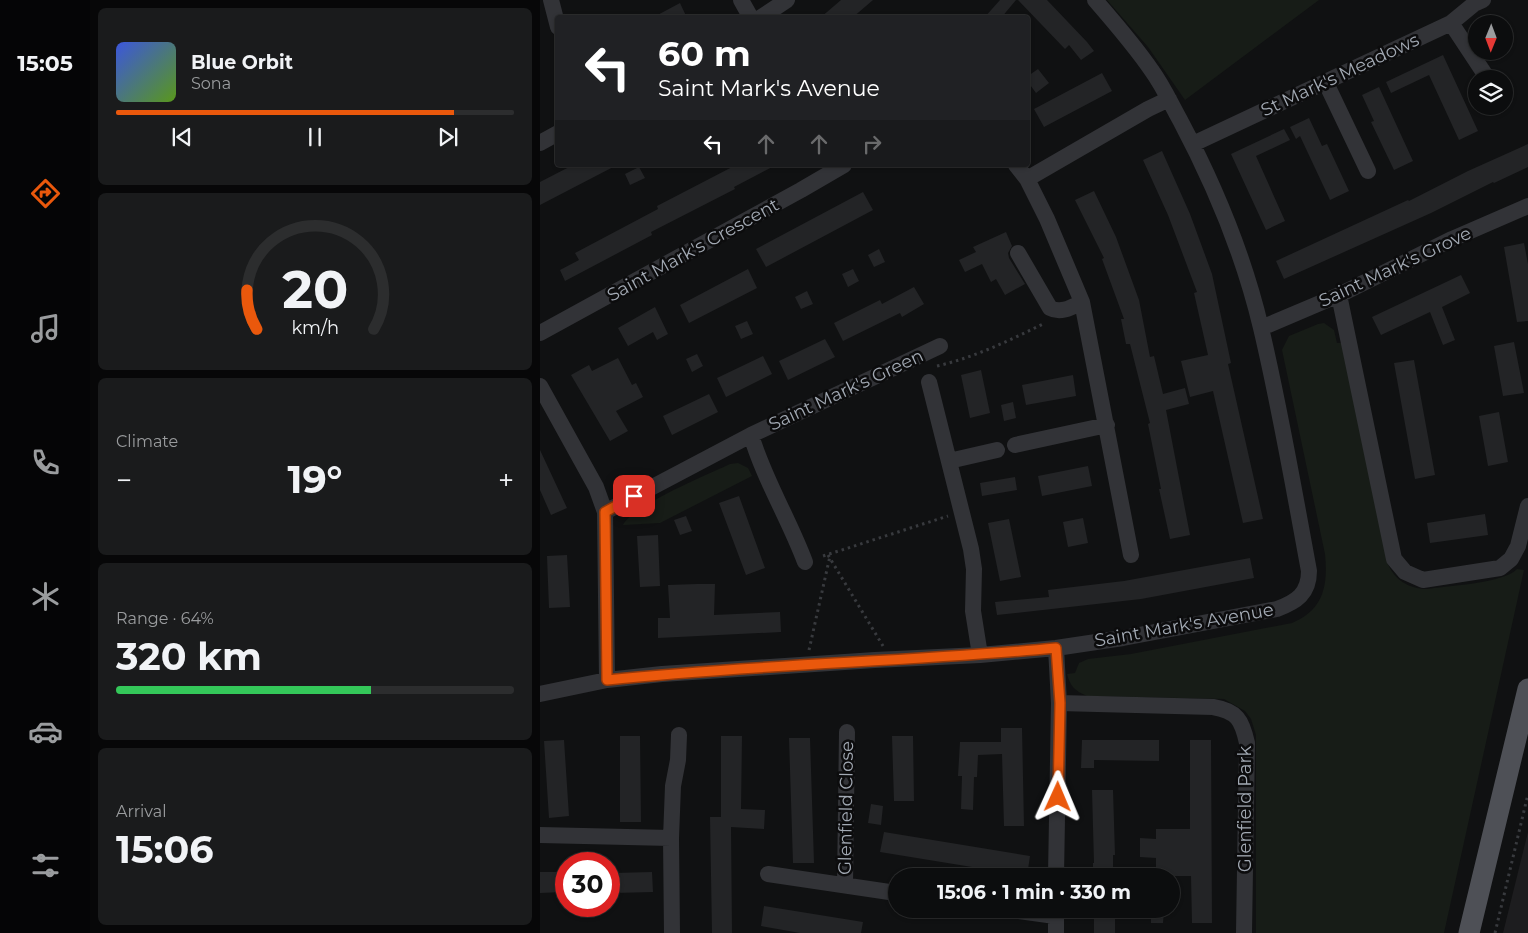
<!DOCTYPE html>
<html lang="en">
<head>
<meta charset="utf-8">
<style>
  body { margin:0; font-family:Montserrat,sans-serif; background:#1a1b1c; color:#f1f3f6; height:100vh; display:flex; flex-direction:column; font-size:19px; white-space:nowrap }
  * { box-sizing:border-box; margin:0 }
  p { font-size:16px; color:#9a9c9e }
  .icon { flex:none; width:28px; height:28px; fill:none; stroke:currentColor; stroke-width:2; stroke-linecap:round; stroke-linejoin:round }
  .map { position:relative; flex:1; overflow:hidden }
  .sheet { display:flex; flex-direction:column; gap:8px; padding:8px; background:#070708; width:450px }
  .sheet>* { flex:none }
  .banner { position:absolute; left:15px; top:15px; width:475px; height:152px; border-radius:5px; box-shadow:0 1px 4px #0004,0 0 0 1px #2c2d2e; background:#202124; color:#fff; overflow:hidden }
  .needle { width:32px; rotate:181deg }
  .tools { position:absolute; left:928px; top:15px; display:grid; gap:10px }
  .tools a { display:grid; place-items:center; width:45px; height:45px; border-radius:50%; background:#0c0d0e; box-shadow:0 1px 4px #0004,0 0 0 1px #2c2d2e; font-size:25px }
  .speed { position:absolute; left:15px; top:852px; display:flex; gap:10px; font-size:25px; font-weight:700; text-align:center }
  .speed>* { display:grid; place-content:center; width:65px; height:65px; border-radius:50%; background:#0c0d0e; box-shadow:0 1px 4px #0004,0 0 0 1px #2c2d2e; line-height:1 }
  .speed .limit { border:8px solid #d22; background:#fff; color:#111 }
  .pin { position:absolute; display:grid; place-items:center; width:42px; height:42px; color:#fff; margin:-21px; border-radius:10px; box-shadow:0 2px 8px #0006 }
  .me { position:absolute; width:55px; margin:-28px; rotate:1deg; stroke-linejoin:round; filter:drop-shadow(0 0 4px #0008) }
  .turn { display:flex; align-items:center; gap:18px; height:105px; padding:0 20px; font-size:22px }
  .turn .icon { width:65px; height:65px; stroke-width:2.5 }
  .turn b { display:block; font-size:35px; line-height:42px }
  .lanes { display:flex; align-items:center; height:48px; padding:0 20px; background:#0003; justify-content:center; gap:25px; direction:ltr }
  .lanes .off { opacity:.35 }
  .big { font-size:38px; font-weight:700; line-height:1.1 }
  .sheet .widget { flex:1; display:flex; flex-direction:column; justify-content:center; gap:8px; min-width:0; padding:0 18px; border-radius:8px; background:#1a1b1c }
  .sheet .dial { align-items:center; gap:0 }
  .dial svg { height:130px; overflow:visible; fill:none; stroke:#2c2d2e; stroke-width:7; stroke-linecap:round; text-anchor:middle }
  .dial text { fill:#f1f3f6; stroke:none }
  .song { display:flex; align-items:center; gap:15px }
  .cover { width:60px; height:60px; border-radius:8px; background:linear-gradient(135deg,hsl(230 70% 55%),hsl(90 70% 35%)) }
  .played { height:5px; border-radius:2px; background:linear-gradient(90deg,#ea580c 85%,#2c2d2e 85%) }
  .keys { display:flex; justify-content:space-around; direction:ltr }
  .heat { display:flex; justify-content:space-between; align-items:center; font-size:28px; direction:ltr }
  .charge { height:8px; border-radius:4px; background:linear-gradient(90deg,#34c759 64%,#2c2d2e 0) }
  .trip { position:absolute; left:348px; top:868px; width:292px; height:50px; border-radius:25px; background:#0c0d0e; box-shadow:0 1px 4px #0004,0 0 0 1px #2c2d2e; font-weight:700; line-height:50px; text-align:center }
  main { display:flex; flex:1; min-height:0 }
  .tabs { display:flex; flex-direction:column; width:90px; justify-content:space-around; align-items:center; background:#050506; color:#9a9c9e }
  .tabs .icon { width:35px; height:35px }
  .tabs .current { color:#ea580c }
  .tabs b { font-size:22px; color:#f1f3f6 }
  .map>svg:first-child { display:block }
  .built { fill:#1d1d1f }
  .green { fill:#171c17 }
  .building { fill:#232426 }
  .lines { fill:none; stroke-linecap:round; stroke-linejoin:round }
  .path { stroke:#383a3e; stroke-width:3; stroke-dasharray:2.5 4; stroke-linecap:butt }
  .minor { stroke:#323337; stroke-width:16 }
  .major { stroke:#4e5056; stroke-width:21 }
  .route-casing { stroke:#983908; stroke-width:12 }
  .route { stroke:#ea580c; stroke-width:9 }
  .labels { text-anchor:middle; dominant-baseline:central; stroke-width:5; stroke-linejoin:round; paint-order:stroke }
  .street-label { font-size:18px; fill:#a2a9b3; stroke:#0c0c0d }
</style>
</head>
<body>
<main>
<nav class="tabs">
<b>15:05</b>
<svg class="icon current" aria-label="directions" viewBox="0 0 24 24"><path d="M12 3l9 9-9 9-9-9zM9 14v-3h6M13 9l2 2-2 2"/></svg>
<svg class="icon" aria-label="music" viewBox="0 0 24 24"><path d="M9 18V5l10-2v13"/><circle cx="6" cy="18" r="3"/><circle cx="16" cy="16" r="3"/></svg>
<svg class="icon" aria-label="phone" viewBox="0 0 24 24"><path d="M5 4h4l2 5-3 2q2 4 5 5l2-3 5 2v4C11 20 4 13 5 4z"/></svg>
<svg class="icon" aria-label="climate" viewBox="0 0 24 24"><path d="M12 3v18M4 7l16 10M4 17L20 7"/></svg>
<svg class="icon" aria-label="car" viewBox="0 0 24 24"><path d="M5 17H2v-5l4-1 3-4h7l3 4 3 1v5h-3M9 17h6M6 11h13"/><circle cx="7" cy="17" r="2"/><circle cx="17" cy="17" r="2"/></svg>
<svg class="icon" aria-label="filters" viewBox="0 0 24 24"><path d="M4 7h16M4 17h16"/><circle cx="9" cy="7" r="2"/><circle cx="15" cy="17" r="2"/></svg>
</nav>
<section class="sheet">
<div class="widget">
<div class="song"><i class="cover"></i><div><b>Blue Orbit</b><p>Sona</p></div></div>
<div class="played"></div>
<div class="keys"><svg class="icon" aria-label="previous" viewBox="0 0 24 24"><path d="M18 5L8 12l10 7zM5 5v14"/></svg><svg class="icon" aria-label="pause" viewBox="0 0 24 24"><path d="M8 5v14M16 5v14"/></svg><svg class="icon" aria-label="next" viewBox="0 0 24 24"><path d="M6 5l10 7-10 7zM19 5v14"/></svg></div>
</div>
<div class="widget dial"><svg viewBox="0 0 100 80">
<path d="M14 69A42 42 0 1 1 86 69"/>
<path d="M14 69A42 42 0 0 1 8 45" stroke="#ea580c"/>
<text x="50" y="56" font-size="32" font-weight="700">20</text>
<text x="50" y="72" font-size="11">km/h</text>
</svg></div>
<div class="widget"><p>Climate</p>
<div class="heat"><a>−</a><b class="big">19°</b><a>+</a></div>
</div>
<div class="widget"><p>Range · 64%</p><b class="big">320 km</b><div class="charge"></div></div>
<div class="widget"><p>Arrival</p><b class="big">15:06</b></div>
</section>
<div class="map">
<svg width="988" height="933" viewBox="0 0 988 933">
  <rect width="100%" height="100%" fill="#101112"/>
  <path class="built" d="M 988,832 L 988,933 L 963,933 Z"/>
  <path class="green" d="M 567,0 L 779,0 L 645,100 L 608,47 Z
    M 784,323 L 794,330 L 797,343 L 805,343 L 847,562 C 854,580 869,589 887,589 C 907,586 965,583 977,569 L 984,570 L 904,933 L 716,933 L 716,735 L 711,719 L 705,711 L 684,699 L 547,696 C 535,691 530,686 527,674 L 535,673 L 539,663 L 548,659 L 591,654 L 752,623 C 784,610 788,585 785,554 L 742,350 L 749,336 L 778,324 Z
    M 198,463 L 208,468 L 212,476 L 120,523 L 83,525 C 93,505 167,475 190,464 Z"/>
  <path class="building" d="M 301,0 L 333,0 L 312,18 L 280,18 Z
    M 460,0 L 476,0 L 461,18 L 444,18 Z
    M 478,0 L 507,0 L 547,42 L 554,51 L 541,60 L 529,45 L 525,49 Z
    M 140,3 L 147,18 L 112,18 Z
    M 903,55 L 938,131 L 919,140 L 889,75 L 851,93 L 846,82 Z
    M 498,69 L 509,83 L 496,93 L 488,82 L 488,76 Z
    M 562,73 L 572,91 L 504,127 L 494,109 Z
    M 839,87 L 873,161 L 854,170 L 831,122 L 834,121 L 822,95 Z
    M 769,118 L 782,146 L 787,144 L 809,191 L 790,200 L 760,136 L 756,139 L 750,127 Z
    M 744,129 L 750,140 L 716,156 L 745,221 L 726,230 L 691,154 Z
    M 988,144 L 988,167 L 954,183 L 953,182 L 891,213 L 744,279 L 736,261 L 868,200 L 869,201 L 928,171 Z
    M 622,151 L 650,214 L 672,274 L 691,363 L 688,364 L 723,519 L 703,523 L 673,391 L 650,397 L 641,361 L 668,355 L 654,293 L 657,292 L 628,215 L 603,160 Z
    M 33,165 L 77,165 L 0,205 L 0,182 Z
    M 196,165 L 236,165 L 194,187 L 195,189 L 111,232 L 112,235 L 25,281 L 20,270 L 39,260 L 35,253 L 118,209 L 117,206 Z
    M 99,167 L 105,178 L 90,185 L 85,174 Z
    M 554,191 L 576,237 L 599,300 L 610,357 L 614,356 L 623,394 L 645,388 L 649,404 L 626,410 L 650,535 L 630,539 L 619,489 L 621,489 L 608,424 L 610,423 L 590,344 L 586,344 L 581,319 L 584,319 L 562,259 L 564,258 L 535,200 Z
    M 323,192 L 333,210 L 226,267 L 216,249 Z
    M 466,232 L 472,246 L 468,253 L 469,258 L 485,284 L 465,295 L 456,279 L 451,282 L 442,264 L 425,272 L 419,260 L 436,252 L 433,247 Z
    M 984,243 L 988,264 L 988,321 L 977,322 L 964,247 Z
    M 339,249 L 345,262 L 334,267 L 328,255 Z
    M 208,269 L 217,288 L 149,323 L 140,305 Z
    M 313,269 L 319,281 L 308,287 L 302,274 Z
    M 921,275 L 930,293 L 902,307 L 915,340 L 903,345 L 890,312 L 841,335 L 832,317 Z
    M 374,287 L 384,304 L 362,317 L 360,313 L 303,341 L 294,323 L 340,300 L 342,304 Z
    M 267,291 L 273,304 L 261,309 L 255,297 Z
    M 115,307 L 128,334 L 117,340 L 113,332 L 88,346 L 78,328 Z
    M 207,321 L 213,334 L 201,339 L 195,326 Z
    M 285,339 L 295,357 L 248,380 L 239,361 Z
    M 974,342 L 984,393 L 963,396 L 954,346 Z
    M 157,354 L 163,366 L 152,372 L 146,359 Z
    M 223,356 L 232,374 L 186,397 L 177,378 Z
    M 78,358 L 92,385 L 96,383 L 103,397 L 76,411 L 88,431 L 70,441 L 31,375 L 49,365 L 52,371 Z
    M 874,360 L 895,475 L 875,479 L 854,363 Z
    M 441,370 L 450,413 L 430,418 L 421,375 Z
    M 533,375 L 536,396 L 486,405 L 482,385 Z
    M 169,394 L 178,412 L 132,435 L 123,416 Z
    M 473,402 L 476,418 L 464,421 L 461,405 Z
    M 959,412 L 968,462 L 948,466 L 939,416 Z
    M 0,450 L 27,508 L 11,515 L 0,490 Z
    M 548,466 L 552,486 L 502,496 L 498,476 Z
    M 475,477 L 477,490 L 442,496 L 440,483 Z
    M 199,496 L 225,568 L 206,575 L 179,503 Z
    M 945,514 L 948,535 L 890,543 L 887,523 Z
    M 146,516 L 152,531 L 140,535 L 134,520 Z
    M 543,518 L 548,543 L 528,547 L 523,522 Z
    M 469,519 L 481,577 L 460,581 L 448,523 Z
    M 118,535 L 120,586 L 100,587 L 97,536 Z
    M 27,555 L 30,607 L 9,608 L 7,556 Z
    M 710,558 L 714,578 L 601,599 L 457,615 L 455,602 L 509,597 L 508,590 L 584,581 Z
    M 157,584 L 175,584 L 174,615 L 240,612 L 241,632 L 118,638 L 118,618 L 130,618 L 128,585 Z
    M 461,728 L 482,728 L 484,826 L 464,826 L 462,754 L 438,755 L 437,777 L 434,777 L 433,810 L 421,809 L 422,776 L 418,776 L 420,742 L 461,742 Z
    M 80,736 L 100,736 L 101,822 L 80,822 Z
    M 181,736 L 202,736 L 201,809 L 225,810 L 224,829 L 191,827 L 192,933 L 172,933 L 170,817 L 181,817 Z
    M 352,736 L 373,736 L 374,801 L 354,801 Z
    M 249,738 L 270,738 L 274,863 L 253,863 Z
    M 24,740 L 29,816 L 9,818 L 4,741 Z
    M 542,740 L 619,740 L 619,761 L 554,760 L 554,768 L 541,768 Z
    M 650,740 L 671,740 L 672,923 L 652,923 L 651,876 L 616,876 L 616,858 L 600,857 L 600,838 L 616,839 L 616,829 L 650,829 Z
    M 552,790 L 573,790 L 575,855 L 573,855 L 573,876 L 553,876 L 553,863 L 554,863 Z
    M 331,804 L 343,806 L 341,825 L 328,823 Z
    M 344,832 L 490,856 L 487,876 L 340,852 Z
    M 0,872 L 23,872 L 23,892 L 0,893 Z
    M 112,872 L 113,892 L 74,893 L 74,873 Z
    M 224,906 L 323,922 L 321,933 L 260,933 L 221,926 Z
    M 554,909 L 575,909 L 575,933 L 554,933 Z
    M 611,909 L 624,909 L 623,923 L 611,923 Z"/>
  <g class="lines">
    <path class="path" d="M 397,366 C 436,357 470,340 505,323
      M 288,555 L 343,646
      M 283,556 L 408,516
      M 269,650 L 290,556
      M 955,933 L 988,794"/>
    <path class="minor" d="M 11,0 L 18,27
      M 201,0 L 211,18
      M 220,18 L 247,0
      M 911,23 L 948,79
      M 786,83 L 828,171
      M 0,143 L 18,133
      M 653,144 L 911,23 L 934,4 L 943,0
      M 476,165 L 487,179 L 507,219 L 542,302 L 591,555
      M 487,179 L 608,109 L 629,99
      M 478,253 L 510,308 C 521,314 532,307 542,302
      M 799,295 L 854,559 L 865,572 L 883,580 L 960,568 L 971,559 L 978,546 L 988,506
      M 721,328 L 799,295 L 912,239 L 988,206
      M 0,333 L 261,190 L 304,165
      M 389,382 L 431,549 L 434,569 L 433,611 L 440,655
      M 0,386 L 56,487 L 65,512 L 67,680
      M 211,435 C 224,479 249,519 265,562
      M 475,445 L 567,425
      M 409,461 L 457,450
      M 65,512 L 211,435 L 400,346
      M 0,694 L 67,680 L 122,674 L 335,660 L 440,655 L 516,648 L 583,638 L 737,609 C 756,602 769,594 769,571 C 754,490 740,408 721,328 C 704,256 675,186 640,120 C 631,104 623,86 612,71 C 595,46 575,23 555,0
      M 519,703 L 673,707 C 697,711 702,720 707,743 L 704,933
      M 0,835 L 131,838
      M 228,874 L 356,893
      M 516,876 L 519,703 L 516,648
      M 305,885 L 307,732
      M 464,909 L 515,916
      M 516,909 L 516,933
      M 132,933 L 131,838 L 133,786 L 138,760 L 139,735"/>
    <path class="major" d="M 929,933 L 988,689"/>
  </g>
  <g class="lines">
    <g class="route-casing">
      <path id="route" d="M 94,496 L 65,512 L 67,680 C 217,664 367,662 516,648 L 520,703 L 518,797"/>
    </g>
    <use href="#route" class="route"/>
  </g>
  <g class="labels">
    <g class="street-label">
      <text transform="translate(800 75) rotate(-25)">St Mark's Meadows</text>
      <text transform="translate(153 250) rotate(-29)">Saint Mark's Crescent</text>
      <text transform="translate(855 267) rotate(-25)">Saint Mark's Grove</text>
      <text transform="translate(306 390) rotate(-25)">Saint Mark's Green</text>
      <text transform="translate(644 625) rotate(-10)">Saint Mark's Avenue</text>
      <text transform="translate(306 808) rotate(-89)">Glenfield Close</text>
      <text transform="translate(705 809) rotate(-90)">Glenfield Park</text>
    </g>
  </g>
</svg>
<div class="tools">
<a><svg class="needle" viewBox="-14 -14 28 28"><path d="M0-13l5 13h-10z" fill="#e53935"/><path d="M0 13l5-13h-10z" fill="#9a9c9e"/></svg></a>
<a><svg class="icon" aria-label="layers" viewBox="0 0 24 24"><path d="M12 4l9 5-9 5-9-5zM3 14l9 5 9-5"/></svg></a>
</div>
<div class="speed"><div class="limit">30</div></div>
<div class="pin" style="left:94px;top:496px;background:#d93025"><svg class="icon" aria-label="arrive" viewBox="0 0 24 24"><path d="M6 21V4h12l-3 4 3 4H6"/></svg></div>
<svg class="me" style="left:518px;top:797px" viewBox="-20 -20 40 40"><path d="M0-17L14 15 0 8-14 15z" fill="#ea580c" stroke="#fff" stroke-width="4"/></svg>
<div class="trip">15:06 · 1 min · 330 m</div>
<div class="banner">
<div class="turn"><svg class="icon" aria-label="left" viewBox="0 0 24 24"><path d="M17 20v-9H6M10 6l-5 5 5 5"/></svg><div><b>60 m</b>Saint Mark's Avenue</div></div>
<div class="lanes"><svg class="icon" aria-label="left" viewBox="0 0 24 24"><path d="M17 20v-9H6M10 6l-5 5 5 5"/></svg><svg class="icon off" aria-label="ahead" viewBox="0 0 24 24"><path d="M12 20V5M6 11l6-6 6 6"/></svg><svg class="icon off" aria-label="ahead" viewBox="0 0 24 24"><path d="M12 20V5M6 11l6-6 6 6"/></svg><svg class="icon off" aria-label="right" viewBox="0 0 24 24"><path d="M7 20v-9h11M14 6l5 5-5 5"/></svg></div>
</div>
</div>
</main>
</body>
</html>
